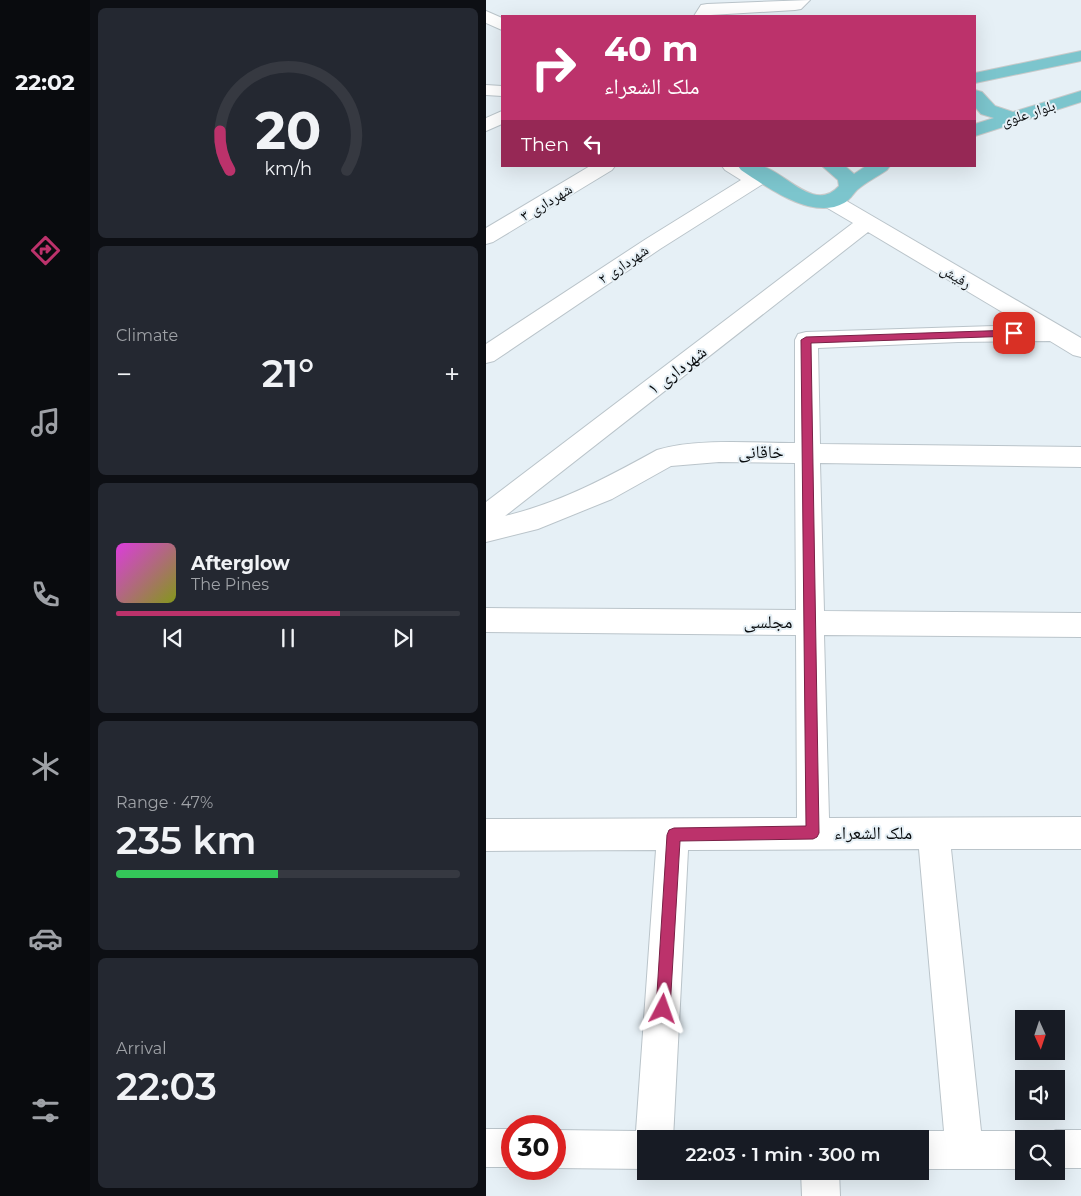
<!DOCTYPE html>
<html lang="en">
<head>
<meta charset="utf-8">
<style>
  body { margin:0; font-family:Montserrat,"Noto Naskh Arabic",sans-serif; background:#242831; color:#f1f3f6; height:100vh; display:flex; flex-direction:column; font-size:19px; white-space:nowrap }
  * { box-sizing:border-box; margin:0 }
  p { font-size:16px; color:#9ea1a6 }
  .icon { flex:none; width:28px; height:28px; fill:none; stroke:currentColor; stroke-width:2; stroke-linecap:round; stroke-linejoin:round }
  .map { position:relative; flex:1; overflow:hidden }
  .details { display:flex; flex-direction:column; gap:8px; padding:8px; background:#0d0f14; width:396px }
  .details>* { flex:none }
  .hud { position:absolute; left:15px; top:15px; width:475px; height:152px; border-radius:0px; box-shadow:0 5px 20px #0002; background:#bc326b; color:#fff; overflow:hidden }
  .needle { width:32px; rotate:177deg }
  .fabs { position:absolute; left:529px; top:1010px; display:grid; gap:10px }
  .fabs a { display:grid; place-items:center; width:50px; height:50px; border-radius:0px; background:#171b24; box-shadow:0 5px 20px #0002; font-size:25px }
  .speed { position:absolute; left:15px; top:1115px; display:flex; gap:10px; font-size:25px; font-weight:700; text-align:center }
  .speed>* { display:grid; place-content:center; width:65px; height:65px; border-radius:50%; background:#171b24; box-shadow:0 5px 20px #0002; line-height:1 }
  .speed .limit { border:8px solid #d22; background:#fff; color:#111 }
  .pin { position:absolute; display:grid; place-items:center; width:42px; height:42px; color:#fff; margin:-21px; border-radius:10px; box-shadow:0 2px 8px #0006 }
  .me { position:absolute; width:55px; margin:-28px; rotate:4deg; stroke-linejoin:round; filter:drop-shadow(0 0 4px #0008) }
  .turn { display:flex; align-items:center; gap:18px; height:105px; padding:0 20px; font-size:22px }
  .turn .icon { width:65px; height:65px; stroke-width:2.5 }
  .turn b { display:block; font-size:35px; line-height:42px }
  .then { display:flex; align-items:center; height:48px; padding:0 20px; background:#0003; gap:10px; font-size:19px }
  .big { font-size:38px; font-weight:600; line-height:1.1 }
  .details .card { flex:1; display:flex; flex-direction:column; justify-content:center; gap:8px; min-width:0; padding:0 18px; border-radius:8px; background:#242831 }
  .details .dial { align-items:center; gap:0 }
  .dial svg { height:130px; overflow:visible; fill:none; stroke:#363941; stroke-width:7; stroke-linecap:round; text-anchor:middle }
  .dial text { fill:#f1f3f6; stroke:none }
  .song { display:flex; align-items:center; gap:15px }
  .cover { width:60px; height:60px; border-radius:8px; background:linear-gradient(135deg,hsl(300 70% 55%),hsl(70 70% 35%)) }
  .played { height:5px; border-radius:2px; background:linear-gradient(90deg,#bc326b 65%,#363941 65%) }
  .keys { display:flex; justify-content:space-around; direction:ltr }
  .heat { display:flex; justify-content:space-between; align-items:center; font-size:28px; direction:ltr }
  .charge { height:8px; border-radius:4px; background:linear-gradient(90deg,#34c759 47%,#363941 0) }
  .trip { position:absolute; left:151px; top:1130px; width:292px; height:50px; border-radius:0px; background:#171b24; box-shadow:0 5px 20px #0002; font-weight:600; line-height:50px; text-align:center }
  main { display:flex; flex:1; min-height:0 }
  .tabs { display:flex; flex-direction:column; width:90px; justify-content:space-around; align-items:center; background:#090b0e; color:#9ea1a6 }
  .tabs .icon { width:35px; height:35px }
  .tabs .selected { color:#bc326b }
  .tabs b { font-size:22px; color:#f1f3f6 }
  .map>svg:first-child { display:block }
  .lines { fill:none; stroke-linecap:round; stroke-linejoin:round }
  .minor-casing { stroke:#bac4ca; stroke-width:2 }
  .major-casing { stroke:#c9caca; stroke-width:2 }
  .minor { fill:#fff; fill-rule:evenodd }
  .major { fill:#7cc5cd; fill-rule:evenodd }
  .route { fill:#bc326b; stroke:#7a2046 }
  .labels { text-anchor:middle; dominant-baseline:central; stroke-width:4; stroke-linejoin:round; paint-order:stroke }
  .far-street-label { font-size:15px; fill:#0a0d0f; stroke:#e6f0f6 }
  .street-label { font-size:18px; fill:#0a0d0f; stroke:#e6f0f6 }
</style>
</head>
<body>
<main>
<nav class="tabs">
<b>22:02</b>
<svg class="icon selected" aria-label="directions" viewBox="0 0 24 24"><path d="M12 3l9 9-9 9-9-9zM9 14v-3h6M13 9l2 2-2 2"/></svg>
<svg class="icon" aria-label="music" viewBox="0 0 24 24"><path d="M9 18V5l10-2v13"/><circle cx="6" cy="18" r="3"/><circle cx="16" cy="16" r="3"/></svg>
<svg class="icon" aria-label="phone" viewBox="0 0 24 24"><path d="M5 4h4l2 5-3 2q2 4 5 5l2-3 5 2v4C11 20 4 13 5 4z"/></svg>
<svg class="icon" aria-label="climate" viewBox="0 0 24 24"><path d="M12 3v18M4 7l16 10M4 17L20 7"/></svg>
<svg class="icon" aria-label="car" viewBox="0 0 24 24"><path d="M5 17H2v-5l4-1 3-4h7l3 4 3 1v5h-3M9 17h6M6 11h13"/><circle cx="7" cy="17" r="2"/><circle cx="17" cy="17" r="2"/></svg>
<svg class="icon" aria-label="filters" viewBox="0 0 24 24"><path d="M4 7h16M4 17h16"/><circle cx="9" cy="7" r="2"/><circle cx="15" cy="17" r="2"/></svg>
</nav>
<section class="details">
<div class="card dial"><svg viewBox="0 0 100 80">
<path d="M14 69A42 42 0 1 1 86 69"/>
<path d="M14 69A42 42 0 0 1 8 45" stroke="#bc326b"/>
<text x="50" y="56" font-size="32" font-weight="700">20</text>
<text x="50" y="72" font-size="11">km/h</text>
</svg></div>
<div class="card"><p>Climate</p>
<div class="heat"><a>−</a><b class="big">21°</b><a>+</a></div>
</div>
<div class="card">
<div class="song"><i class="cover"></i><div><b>Afterglow</b><p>The Pines</p></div></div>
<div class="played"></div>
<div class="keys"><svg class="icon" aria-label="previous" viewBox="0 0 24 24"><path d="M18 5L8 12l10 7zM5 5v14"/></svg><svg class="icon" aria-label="pause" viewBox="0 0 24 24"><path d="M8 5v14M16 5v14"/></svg><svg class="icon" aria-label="next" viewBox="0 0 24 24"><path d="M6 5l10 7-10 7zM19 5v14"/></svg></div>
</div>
<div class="card"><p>Range · 47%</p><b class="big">235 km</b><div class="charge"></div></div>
<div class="card"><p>Arrival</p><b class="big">22:03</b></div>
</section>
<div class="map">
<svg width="595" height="1196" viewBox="0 0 595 1196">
  <rect width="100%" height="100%" fill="#e6f0f6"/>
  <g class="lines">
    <g class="minor-casing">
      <path id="minor" d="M 324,0 L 315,9 L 309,10 L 208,16 L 215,5 L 221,4 Z
        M 0,11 L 16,18 L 16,30 L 0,23 Z
        M 0,85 L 16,86 L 16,96 L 0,95 Z
        M 16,111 L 16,124 L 0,131 L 0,118 Z
        M 104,166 L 129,166 L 126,170 L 7,242 L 0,244 L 0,228 Z
        M 236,166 L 260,166 L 269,172 L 276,170 L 283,172 L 286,176 L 283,180 L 174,249 L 8,361 L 0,363 L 0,344 L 160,239 L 255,180 L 239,170 Z
        M 345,195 L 352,196 L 595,338 L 595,357 L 587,355 L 564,341 L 472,342 L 332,348 L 334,444 L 595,447 L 595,467 L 334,463 L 338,611 L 595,613 L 595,637 L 338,635 L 343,818 L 595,817 L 595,849 L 465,849 L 495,1131 L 538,1131 L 552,1139 L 538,1139 L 538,1169 L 435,1169 L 435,1139 L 421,1139 L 435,1131 L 458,1131 L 433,849 L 202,850 L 187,1139 L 160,1139 L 160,1169 L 69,1168 L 69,1130 L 150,1131 L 170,850 L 0,851 L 0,819 L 311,818 L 310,635 L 0,632 L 0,608 L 310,610 L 309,463 L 233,462 L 185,466 L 126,499 L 52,529 L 0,542 L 0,502 L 367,223 L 338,206 L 335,201 L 338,196 ZM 382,232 L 538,325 L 320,332 L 312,334 L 309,340 L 309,443 C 269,443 209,438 171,450 C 122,477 74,503 19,516 Z
        M 0,1129 L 26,1129 L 26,1167 L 0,1167 Z
        M 570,1130 L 595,1130 L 595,1168 L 570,1168 L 570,1139 L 556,1139 L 557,1136 Z
        M 315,1171 L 353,1171 L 354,1196 L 316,1196 Z"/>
    </g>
    <g class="major-casing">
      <path id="major" d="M 595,51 L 595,61 L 489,83 L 489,73 Z
        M 489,90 L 496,92 L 509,106 L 527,112 L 595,91 L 595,102 L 489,136 L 489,124 L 508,118 L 495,114 L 489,107 Z
        M 252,166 C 259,166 270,164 276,166 C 300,173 329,213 353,186 L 352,180 L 336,166 L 359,166 L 368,174 L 380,166 L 404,166 L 401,170 C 391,177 380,182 371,190 C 367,194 364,200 358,203 C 326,221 281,187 255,170 Z"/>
    </g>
    <use href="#minor" class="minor"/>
    <use href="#major" class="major"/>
  </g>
  <path class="route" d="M 528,330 L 533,333 L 528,336 L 325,343 L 333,833 L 331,837 L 327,839 L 194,841 L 184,1009 L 182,1014 L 177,1016 L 172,1014 L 170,1009 L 181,835 L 183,830 L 188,828 L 320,826 L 315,340 L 320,337 Z"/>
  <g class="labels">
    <g class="far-street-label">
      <text transform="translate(542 113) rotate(-18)">بلوار علوی</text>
      <text transform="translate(60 202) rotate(-31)">شهرداری ۳</text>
      <text transform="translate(137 264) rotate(-34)">شهرداری ۲</text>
      <text transform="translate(470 276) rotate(31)">رفیش</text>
    </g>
    <g class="street-label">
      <text transform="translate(191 370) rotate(-37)">شهرداری ۱</text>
      <text x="275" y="452">خاقانی</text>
      <text x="282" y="622">مجلسی</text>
      <text x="387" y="833">ملک الشعراء</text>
    </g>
  </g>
</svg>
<div class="fabs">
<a><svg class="needle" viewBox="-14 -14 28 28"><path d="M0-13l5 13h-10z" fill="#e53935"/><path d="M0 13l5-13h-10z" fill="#9ea1a6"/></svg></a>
<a><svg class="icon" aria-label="sound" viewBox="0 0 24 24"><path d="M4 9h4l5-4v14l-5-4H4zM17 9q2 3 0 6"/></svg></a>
<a><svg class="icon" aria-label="search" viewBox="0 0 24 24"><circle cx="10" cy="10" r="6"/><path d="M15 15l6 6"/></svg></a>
</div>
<div class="speed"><div class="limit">30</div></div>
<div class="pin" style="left:528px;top:333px;background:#d93025"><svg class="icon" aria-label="arrive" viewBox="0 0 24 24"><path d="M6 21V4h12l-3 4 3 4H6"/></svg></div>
<svg class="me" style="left:177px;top:1009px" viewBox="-20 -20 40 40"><path d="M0-17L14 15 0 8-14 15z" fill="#bc326b" stroke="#fff" stroke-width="4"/></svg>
<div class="trip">22:03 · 1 min · 300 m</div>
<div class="hud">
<div class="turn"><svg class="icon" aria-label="right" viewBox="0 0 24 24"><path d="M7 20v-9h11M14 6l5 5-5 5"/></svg><div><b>40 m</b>ملک الشعراء</div></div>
<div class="then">Then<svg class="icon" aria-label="left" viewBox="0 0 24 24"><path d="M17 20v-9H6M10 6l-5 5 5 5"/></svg></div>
</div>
</div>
</main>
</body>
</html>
